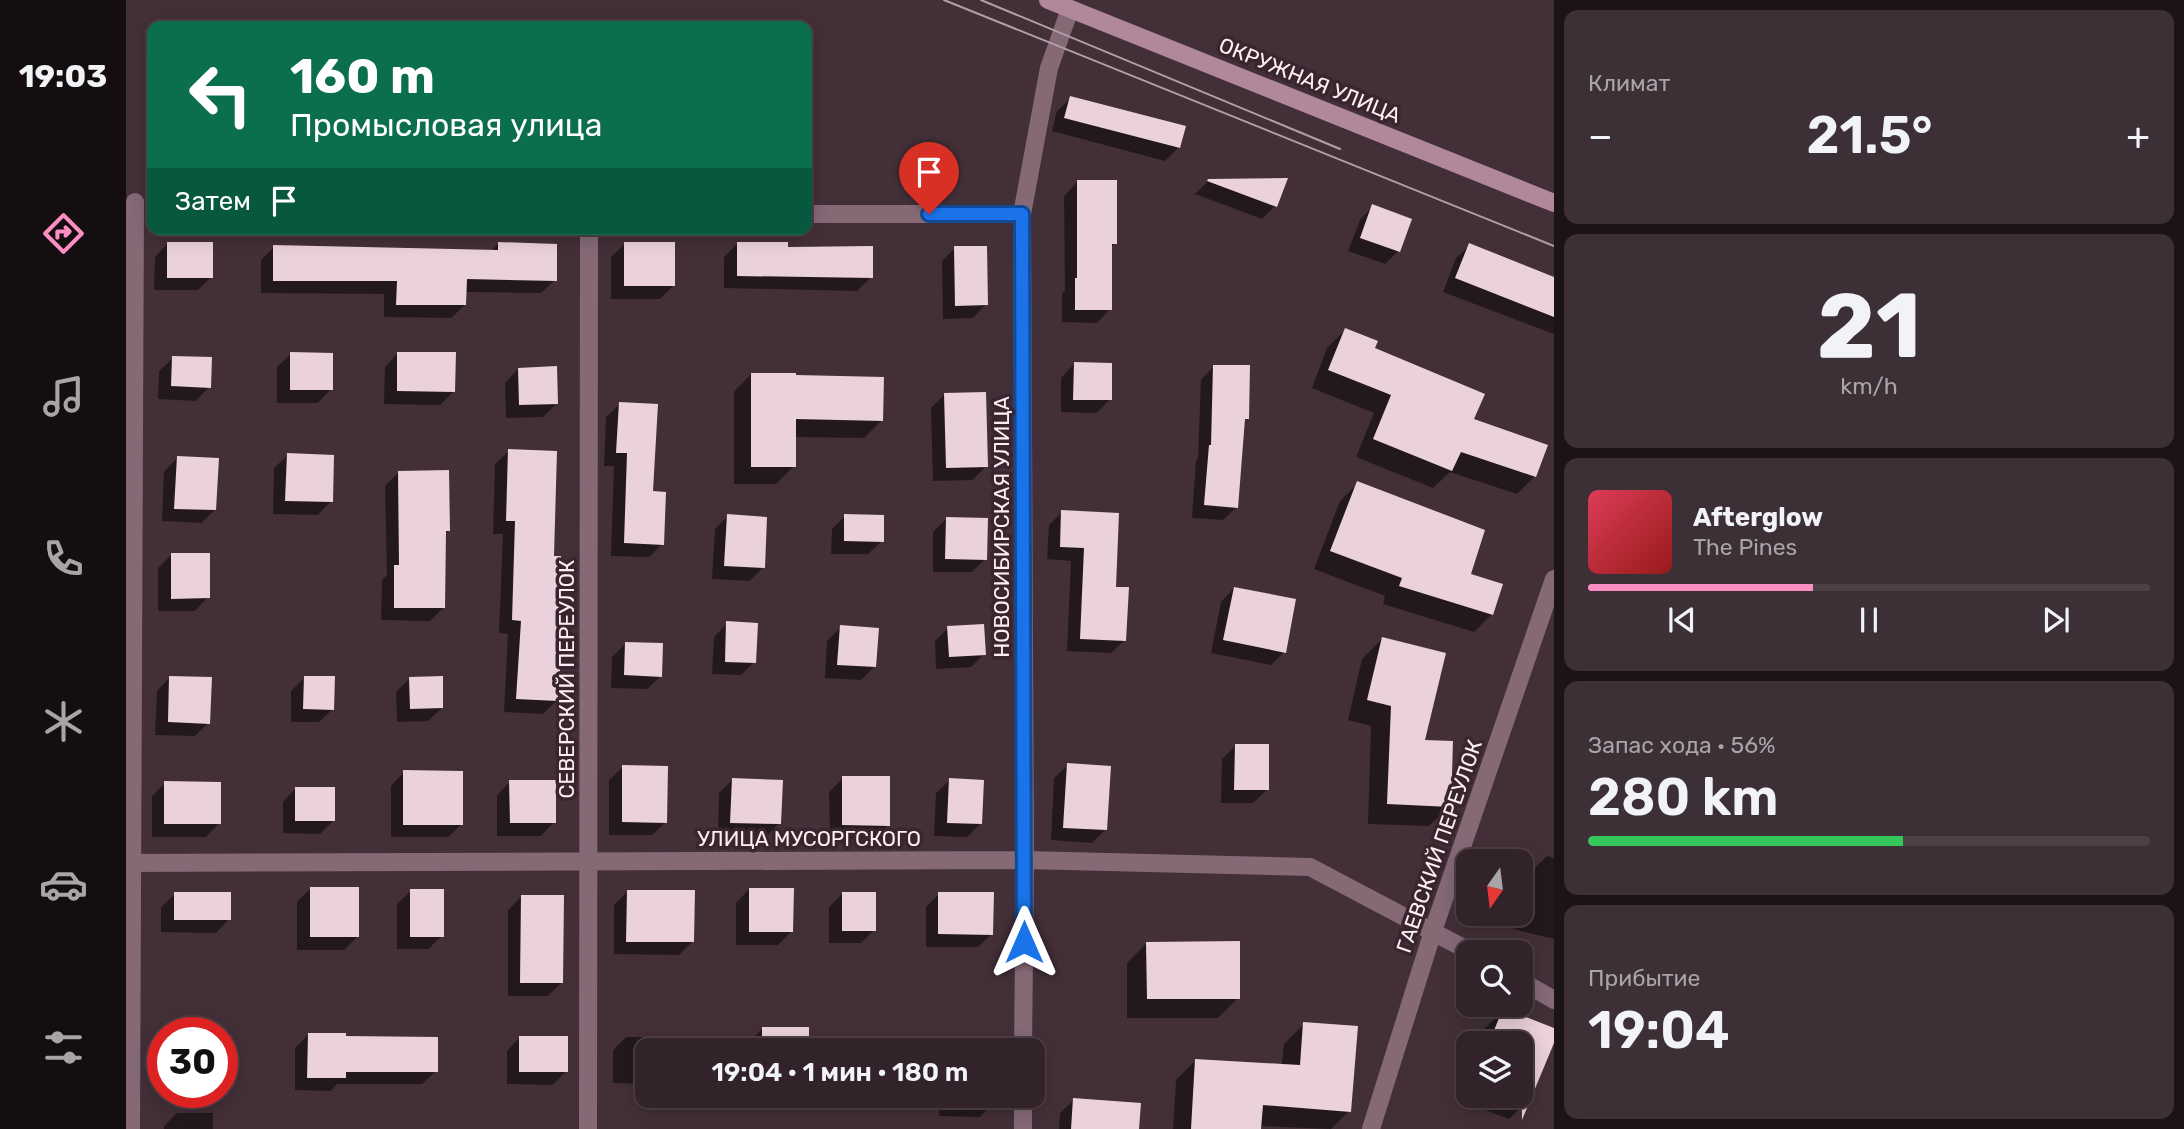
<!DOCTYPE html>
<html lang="ru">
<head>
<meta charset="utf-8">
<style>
  body { margin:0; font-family:Rubik,sans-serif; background:#3d2f36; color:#f1f3f6; height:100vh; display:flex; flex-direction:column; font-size:26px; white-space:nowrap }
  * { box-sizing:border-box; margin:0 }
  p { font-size:23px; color:#a8a4a8 }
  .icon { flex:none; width:38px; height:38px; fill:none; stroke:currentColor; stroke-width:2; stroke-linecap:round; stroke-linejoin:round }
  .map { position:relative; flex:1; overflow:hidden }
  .side { display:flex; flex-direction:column; gap:10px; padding:10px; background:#1c1317; width:630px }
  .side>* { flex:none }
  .banner { position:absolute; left:21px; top:21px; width:665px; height:214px; border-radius:14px; box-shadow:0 4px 18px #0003,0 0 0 2px #4d4047; background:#0b6e4f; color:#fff; overflow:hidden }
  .needle { width:46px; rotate:194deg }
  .buttons { position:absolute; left:1330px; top:849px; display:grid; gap:14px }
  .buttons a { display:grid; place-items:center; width:77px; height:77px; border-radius:14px; background:#32232a; box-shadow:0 4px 18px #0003,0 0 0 2px #4d4047; font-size:35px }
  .speed { position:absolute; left:21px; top:1017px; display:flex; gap:14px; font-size:35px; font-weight:700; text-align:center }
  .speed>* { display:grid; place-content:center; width:91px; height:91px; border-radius:50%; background:#32232a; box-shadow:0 4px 18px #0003,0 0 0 2px #4d4047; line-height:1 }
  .speed .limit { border:10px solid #d22; background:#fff; color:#111 }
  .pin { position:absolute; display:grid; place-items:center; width:60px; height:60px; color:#fff; margin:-72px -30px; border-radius:50% 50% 50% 0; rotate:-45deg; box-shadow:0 0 7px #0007 }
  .pin .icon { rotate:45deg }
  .me { position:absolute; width:77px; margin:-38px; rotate:0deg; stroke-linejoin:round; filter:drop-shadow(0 0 5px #0008) }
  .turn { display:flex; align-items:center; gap:24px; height:147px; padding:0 28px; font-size:32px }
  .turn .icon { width:91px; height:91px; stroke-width:2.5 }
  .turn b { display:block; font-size:49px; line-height:60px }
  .then { display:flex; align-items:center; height:66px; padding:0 28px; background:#0003; gap:14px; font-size:26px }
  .big { font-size:52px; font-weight:600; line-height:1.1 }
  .side .card { flex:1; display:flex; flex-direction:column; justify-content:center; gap:10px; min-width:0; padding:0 24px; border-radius:14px; background:#3d2f36 }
  .side .dial { align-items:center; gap:0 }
  .dial b { font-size:91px; line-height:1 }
  .song { display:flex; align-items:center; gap:21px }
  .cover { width:84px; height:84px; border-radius:10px; background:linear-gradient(135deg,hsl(350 70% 55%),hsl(0 70% 35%)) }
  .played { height:7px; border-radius:4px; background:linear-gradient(90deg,#fb8fc3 40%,#4d4047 40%) }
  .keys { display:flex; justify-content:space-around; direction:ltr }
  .heat { display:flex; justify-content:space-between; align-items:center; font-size:38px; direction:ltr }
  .charge { height:10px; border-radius:5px; background:linear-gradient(90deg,#34c759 56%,#4d4047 0) }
  .trip { position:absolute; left:509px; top:1038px; width:410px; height:70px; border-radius:14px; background:#32232a; box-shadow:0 4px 18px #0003,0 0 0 2px #4d4047; font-weight:600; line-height:70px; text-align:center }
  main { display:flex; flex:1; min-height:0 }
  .tabs { display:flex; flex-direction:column; width:126px; justify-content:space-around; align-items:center; background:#140e11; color:#a8a4a8 }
  .tabs .icon { width:49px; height:49px }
  .tabs .active { color:#fb8fc3 }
  .tabs b { font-size:32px; color:#f1f3f6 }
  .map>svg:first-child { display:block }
  .shadow { fill:#0007 }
  .building { fill:#ebd1dc }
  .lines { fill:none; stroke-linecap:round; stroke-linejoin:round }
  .street { stroke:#856a76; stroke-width:18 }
  .secondary { stroke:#b1879a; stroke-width:18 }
  .tram { stroke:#b1a0a8; stroke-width:2 }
  .route-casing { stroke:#114b97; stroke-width:18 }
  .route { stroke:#1a73e8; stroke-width:12 }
  .labels { text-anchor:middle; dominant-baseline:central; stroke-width:7; stroke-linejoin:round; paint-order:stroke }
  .street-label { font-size:21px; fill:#fceef4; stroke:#38252e }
</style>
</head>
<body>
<main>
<nav class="tabs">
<b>19:03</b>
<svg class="icon active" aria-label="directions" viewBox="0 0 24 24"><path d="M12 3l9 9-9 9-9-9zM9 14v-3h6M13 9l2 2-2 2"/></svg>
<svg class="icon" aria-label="music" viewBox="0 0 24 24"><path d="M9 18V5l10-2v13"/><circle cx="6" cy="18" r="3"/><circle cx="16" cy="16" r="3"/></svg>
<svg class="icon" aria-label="phone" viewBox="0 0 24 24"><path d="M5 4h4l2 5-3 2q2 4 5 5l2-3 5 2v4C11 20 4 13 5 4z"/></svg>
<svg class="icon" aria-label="climate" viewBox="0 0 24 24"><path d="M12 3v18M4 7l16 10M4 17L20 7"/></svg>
<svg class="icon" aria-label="car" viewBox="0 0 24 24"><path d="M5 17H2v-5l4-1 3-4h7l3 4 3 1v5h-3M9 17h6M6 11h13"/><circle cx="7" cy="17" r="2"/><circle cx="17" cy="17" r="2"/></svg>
<svg class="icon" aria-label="filters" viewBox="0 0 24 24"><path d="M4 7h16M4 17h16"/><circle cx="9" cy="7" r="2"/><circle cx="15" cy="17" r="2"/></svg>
</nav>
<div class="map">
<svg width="1428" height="1129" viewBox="0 0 1428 1129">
  <rect width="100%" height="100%" fill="#432f38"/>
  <path class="shadow" d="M 945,98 L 1053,147 L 1039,161 L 926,131 L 931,111 Z
    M 1082,181 L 1149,206 L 1136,219 L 1069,194 Z
    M 951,182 L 990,243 L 984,248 L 984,309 L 971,323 L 936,322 L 936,293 L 939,291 L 938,196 Z
    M 1247,206 L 1272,251 L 1259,264 L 1222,251 L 1234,220 Z
    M 42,243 L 85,277 L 72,290 L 28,290 L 29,257 Z
    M 612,243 L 660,249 L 745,277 L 731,291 L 598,288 L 598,257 Z
    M 372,244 L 429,280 L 415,293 L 339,292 L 339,305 L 325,318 L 258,317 L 258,294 L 135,293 L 135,260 L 148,247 L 365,251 Z
    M 499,244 L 547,286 L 534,299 L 485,299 L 485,257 Z
    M 1344,245 L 1428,278 L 1428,334 L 1317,292 L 1330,258 Z
    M 829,248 L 860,304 L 847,318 L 817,319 L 816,261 Z
    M 1219,330 L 1346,420 L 1409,476 L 1391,494 L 1324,472 L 1307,488 L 1230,457 L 1248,413 L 1186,388 L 1201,348 Z
    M 272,353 L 328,391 L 314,405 L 258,404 L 259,367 Z
    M 165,354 L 205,389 L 192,403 L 151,403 L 151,367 Z
    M 47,358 L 83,387 L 70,401 L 32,399 L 33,371 Z
    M 948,364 L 984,399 L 971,413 L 935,412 L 935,378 Z
    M 1088,366 L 1121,418 L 1117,422 L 1111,507 L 1097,520 L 1066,518 L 1070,460 L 1072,458 L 1075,380 Z
    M 392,369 L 431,403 L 417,417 L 380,418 L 379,383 Z
    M 625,374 L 755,421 L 738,438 L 668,437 L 668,466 L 650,484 L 608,484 L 608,392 Z
    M 818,395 L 860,466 L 847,480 L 807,481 L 805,408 Z
    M 494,404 L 525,493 L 536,544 L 523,557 L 485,556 L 488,466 L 478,466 L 480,417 Z
    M 383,451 L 426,558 L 431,700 L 417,714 L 378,712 L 382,634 L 373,633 L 377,534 L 367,534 L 369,464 Z
    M 162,455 L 205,501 L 192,515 L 147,514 L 148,468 Z
    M 51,458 L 89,510 L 75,523 L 36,521 L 38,472 Z
    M 273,472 L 322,531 L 318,535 L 317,608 L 304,621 L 255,620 L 256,580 L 261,575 L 259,486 Z
    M 1232,483 L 1343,575 L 1366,614 L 1348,632 L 1257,604 L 1259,596 L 1188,569 L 1214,501 Z
    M 936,512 L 988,588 L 999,640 L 985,653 L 941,651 L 945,561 L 921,559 L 923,525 Z
    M 602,516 L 637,567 L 624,581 L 586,579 L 589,529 Z
    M 719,516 L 756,541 L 742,554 L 705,554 L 706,529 Z
    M 820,519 L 859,559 L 846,572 L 807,572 L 807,532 Z
    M 45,555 L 82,597 L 69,611 L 32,611 L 32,568 Z
    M 1108,588 L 1158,652 L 1145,665 L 1085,653 L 1095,602 Z
    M 601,623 L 628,662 L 615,675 L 586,674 L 588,637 Z
    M 715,627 L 749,666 L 735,680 L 699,678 L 701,641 Z
    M 822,628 L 858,654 L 845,667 L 810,669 L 809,641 Z
    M 1256,639 L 1323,806 L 1303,826 L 1242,824 L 1245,726 L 1222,720 L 1236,659 Z
    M 499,644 L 535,676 L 521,689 L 485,688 L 486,657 Z
    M 44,677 L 82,723 L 69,736 L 29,735 L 31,691 Z
    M 178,678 L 207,709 L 193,722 L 165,722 L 165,691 Z
    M 283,679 L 316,708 L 302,721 L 271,722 L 270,692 Z
    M 1109,746 L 1141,790 L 1127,803 L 1095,803 L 1096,759 Z
    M 942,765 L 980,829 L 966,843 L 925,840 L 928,778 Z
    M 497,767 L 540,822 L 526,835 L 483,835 L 483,780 Z
    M 278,772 L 336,824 L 322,837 L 265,837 L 265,786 Z
    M 717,778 L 762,825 L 749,838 L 704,838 L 703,792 Z
    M 606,780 L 653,823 L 640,837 L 592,836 L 593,793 Z
    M 824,780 L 854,824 L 841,837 L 808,836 L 810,793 Z
    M 384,782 L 428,822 L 415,836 L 371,836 L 371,795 Z
    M 39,783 L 93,823 L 80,837 L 26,837 L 26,796 Z
    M 170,788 L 208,820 L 194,834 L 157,833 L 157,802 Z
    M 1421,856 L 1428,858 L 1428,939 L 1387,929 L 1391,914 L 1395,914 L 1395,900 L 1401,876 Z
    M 185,888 L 231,937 L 218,950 L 171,950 L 171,902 Z
    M 623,889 L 665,932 L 652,945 L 610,945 L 610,903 Z
    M 285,891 L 316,936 L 302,949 L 271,949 L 271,904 Z
    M 501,892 L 567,941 L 553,955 L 488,954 L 488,905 Z
    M 717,893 L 748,930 L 735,943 L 703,943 L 703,907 Z
    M 49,894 L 103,919 L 90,933 L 35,932 L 35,907 Z
    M 813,894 L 866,934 L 852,947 L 800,947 L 800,907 Z
    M 395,897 L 436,982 L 422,996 L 382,996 L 382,910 Z
    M 1021,943 L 1112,998 L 1092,1018 L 1001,1018 L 1001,963 Z
    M 1377,1010 L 1428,1030 L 1403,1099 L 1383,1119 L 1330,1099 L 1342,1068 L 1342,1096 L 1395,1096 L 1395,1043 L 1352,1043 L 1357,1030 Z
    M 1178,1024 L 1223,1111 L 1205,1129 L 1134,1126 L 1133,1129 L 1047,1129 L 1050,1080 L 1070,1060 L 1156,1065 L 1158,1044 Z
    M 636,1029 L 681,1040 L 738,1040 L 738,1050 L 623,1050 L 623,1042 Z
    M 182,1035 L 218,1038 L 310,1071 L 296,1084 L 211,1084 L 205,1091 L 169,1090 L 169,1048 Z
    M 394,1037 L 440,1071 L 427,1085 L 381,1084 L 381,1051 Z
    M 500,1037 L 545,1037 L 545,1050 L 522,1050 L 522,1084 L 487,1083 L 487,1050 Z
    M 37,1044 L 37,1073 L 35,1073 L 35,1045 Z
    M 826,1044 L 867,1045 L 867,1050 L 820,1050 Z
    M 623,1096 L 680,1096 L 667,1108 L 623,1107 Z
    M 813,1096 L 867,1096 L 867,1103 L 854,1117 L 813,1116 Z
    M 948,1100 L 1011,1129 L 933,1129 L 934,1113 Z
    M 51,1113 L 87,1113 L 87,1129 L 38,1129 L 38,1126 Z"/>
  <path class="building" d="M 944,96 L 1060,126 L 1054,148 L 938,118 Z
    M 1162,178 L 1151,207 L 1081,181 L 1082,179 Z
    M 951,180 L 991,180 L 991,244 L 986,244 L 986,310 L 949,310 L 949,278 L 951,278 Z
    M 1246,204 L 1286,219 L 1274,252 L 1234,238 Z
    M 41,242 L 87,242 L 87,278 L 41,278 Z
    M 372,242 L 431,244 L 431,281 L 341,279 L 340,305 L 270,305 L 271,281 L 147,281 L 147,245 L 372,250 Z
    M 498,242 L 549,242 L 549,286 L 498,286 Z
    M 611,242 L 662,242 L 662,247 L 747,246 L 747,278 L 611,276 Z
    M 1343,243 L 1428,277 L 1428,317 L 1329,278 Z
    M 828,246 L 861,246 L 862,305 L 829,306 Z
    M 1219,328 L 1252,341 L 1249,348 L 1359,394 L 1348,419 L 1422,445 L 1410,477 L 1335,452 L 1326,471 L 1247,439 L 1265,395 L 1202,370 Z
    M 164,352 L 207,353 L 207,390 L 164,390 Z
    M 271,352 L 330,352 L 329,392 L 271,391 Z
    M 46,356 L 86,357 L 85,388 L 45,386 Z
    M 948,362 L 986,363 L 986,400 L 947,400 Z
    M 1087,365 L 1124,365 L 1123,419 L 1119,419 L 1112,508 L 1078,505 L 1083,445 L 1085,445 Z
    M 431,366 L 432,404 L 393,405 L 392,368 Z
    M 625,373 L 670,373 L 670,375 L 758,377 L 757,421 L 670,419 L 670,467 L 625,467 Z
    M 860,392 L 862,467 L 820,468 L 818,393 Z
    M 493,402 L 532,404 L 527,491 L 540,492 L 538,545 L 498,543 L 501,453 L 490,453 Z
    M 382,449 L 431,451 L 428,556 L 435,556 L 431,654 L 435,654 L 432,701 L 390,699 L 395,621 L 386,620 L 389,521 L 380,521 Z
    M 161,453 L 208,455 L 207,502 L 159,501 Z
    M 51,456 L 93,458 L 90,510 L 48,509 Z
    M 323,470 L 324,531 L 320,531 L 319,608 L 268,608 L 268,565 L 273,565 L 272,471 Z
    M 1231,481 L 1359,530 L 1345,574 L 1377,584 L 1367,615 L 1273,586 L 1276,578 L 1204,551 Z
    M 935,510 L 993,513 L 990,587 L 1003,587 L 1000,641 L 954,639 L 958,548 L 934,547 Z
    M 601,514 L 641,517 L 639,568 L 598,566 Z
    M 718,514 L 758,515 L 758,542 L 718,541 Z
    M 820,517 L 862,518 L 861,560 L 819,559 Z
    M 45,553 L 84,553 L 84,598 L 45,599 Z
    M 1108,587 L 1170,599 L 1160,653 L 1097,640 Z
    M 600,621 L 632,623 L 630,663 L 599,662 Z
    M 858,624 L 860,655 L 823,657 L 821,626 Z
    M 714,625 L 753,628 L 750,667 L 711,665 Z
    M 1256,637 L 1320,653 L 1299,740 L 1327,741 L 1325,807 L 1261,804 L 1265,706 L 1241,700 Z
    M 499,642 L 537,643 L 536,677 L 498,675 Z
    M 43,676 L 86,677 L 84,724 L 42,722 Z
    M 178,676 L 209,676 L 208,710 L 177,709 Z
    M 317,676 L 317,708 L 284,709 L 283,677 Z
    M 1109,744 L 1143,744 L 1143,790 L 1108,790 Z
    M 941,763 L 985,766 L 981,830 L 937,828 Z
    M 496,765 L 542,766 L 541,823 L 496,822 Z
    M 277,770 L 337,771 L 337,825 L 277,825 Z
    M 716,776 L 764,776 L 764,826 L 716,825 Z
    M 606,778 L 657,780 L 655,824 L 604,823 Z
    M 823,778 L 858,780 L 856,824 L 821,823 Z
    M 383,780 L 430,780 L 430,823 L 384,823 Z
    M 38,781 L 95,782 L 95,824 L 38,824 Z
    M 169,787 L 209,787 L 209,821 L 169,821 Z
    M 184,887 L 233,887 L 233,937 L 184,937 Z
    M 623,888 L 668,888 L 667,932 L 623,932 Z
    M 284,889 L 318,889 L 318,937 L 284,937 Z
    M 501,890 L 569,890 L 568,942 L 500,942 Z
    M 48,892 L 105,892 L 105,920 L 48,920 Z
    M 716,892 L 750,892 L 750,931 L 716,931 Z
    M 812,892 L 868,892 L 867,935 L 812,934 Z
    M 395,895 L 438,895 L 437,983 L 394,983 Z
    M 1114,941 L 1114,999 L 1021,999 L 1020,942 Z
    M 1377,1008 L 1428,1028 L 1428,1043 L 1396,1120 L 1395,1043 L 1363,1043 Z
    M 1177,1022 L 1232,1026 L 1225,1112 L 1137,1105 L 1135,1129 L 1065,1129 L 1069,1059 L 1174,1065 Z
    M 636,1027 L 683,1027 L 683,1050 L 636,1050 Z
    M 182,1033 L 220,1033 L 220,1036 L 312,1037 L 312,1072 L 220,1072 L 220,1078 L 181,1078 Z
    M 393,1036 L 442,1036 L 442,1072 L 393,1072 Z
    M 947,1098 L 1015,1103 L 1013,1129 L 945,1129 Z"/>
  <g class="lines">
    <path class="street" d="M 681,214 L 896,214
      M 0,863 L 899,860 L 1184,867 L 1345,952
      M 1395,981 L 1428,1000
      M 897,1050 L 899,860 L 896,214 L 923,68 L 944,9
      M 5,1129 L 9,202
      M 462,1129 L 463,229
      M 897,1129 L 897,1096
      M 1245,1129 L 1307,931 L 1428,579"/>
    <path class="secondary" d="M 922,0 L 1428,203"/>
    <path class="tram" d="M 818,0 L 1428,246
      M 855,0 L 1214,149"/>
  </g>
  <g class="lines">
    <g class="route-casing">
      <path id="route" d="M 803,214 L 896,214 L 898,942"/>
    </g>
    <use href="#route" class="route"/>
  </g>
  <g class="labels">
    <g class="street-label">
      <text transform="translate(1184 80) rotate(22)">ОКРУЖНАЯ УЛИЦА</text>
      <text transform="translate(875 527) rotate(-90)">НОВОСИБИРСКАЯ УЛИЦА</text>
      <text transform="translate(440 679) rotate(-90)">СЕВЕРСКИЙ ПЕРЕУЛОК</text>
      <text x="683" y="838">УЛИЦА МУСОРГСКОГО</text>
      <text transform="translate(1313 846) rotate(-71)">ГАЕВСКИЙ ПЕРЕУЛОК</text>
    </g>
  </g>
</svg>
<div class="buttons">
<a><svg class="needle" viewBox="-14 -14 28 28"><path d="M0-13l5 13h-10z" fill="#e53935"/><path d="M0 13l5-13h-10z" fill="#a8a4a8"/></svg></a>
<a><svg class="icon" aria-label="search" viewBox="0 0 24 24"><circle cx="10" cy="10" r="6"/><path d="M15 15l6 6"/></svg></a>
<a><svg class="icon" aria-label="layers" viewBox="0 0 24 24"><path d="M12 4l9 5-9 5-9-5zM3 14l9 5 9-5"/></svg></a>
</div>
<div class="speed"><div class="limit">30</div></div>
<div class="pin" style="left:803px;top:214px;background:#d93025"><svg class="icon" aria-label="arrive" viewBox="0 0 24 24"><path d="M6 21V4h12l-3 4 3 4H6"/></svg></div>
<svg class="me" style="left:898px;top:942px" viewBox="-20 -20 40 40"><path d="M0-17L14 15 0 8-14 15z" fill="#1a73e8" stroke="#fff" stroke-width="4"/></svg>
<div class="trip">19:04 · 1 мин · 180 m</div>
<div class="banner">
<div class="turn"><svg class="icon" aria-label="left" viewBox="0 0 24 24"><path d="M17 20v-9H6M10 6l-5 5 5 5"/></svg><div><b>160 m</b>Промысловая улица</div></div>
<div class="then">Затем<svg class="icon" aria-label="arrive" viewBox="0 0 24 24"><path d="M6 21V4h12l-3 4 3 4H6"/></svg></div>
</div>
</div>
<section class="side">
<div class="card"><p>Климат</p>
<div class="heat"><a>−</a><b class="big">21.5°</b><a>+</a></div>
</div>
<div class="card dial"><b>21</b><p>km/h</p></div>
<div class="card">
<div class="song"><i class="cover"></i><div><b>Afterglow</b><p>The Pines</p></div></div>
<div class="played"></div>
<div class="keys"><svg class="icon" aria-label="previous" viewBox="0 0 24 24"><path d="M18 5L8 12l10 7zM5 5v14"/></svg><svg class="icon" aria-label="pause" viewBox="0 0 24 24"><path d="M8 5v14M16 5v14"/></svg><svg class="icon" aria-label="next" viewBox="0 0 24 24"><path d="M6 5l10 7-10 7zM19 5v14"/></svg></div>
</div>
<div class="card"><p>Запас хода · 56%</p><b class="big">280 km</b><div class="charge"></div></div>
<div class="card"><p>Прибытие</p><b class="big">19:04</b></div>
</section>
</main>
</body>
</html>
